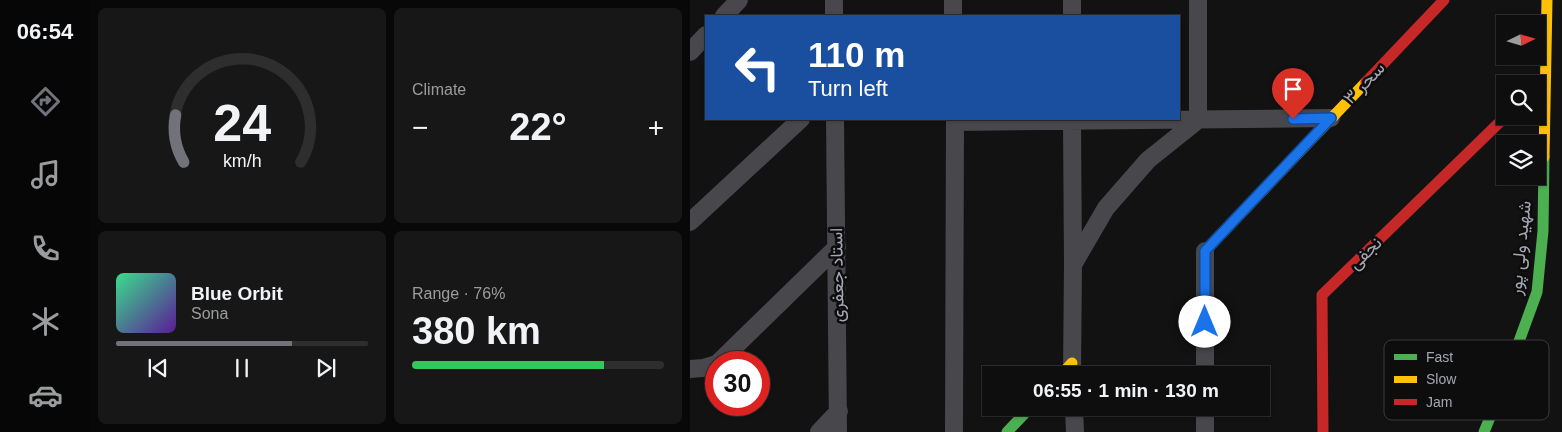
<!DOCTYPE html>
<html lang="en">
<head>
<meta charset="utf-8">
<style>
  body { margin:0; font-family:Helvetica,Vazirmatn,sans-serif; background:#171717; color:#f1f3f6; height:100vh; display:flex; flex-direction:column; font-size:19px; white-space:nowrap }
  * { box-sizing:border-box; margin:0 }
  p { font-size:16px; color:#9b9c9e }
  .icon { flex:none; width:28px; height:28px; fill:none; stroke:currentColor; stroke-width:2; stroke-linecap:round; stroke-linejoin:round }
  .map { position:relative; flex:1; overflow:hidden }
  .sheet { display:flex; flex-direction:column; gap:8px; padding:8px; background:#080808; width:600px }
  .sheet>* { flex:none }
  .guide { position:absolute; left:15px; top:15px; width:475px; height:105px; border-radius:0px; box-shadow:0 1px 4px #0004,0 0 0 1px #2e2e2e; background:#1a4fa0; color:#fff; overflow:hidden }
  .needle { width:32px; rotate:85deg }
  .controls { position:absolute; left:806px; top:15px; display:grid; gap:10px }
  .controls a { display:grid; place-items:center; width:50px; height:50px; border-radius:0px; background:#0e0e0e; box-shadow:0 1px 4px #0004,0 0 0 1px #2e2e2e; font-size:25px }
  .speed { position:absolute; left:15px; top:351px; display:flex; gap:10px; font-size:25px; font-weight:700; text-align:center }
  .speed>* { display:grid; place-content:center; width:65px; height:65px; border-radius:50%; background:#0e0e0e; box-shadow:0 1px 4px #0004,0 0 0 1px #2e2e2e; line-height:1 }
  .speed .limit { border:8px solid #d22; background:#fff; color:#111 }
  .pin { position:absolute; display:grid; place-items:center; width:42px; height:42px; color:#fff; margin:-51px -21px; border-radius:50% 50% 50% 0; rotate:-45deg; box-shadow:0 0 5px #0007 }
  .pin .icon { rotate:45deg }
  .me { position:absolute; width:55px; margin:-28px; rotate:0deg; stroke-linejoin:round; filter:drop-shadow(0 0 4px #0008) }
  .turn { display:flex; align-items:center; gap:18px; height:105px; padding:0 20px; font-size:22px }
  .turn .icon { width:65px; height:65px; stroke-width:2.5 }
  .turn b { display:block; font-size:35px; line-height:42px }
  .big { font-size:38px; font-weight:600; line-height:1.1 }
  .sheet .card { flex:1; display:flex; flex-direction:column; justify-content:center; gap:8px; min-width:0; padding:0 18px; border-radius:8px; background:#171717 }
  .sheet .dial { align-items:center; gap:0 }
  .dial svg { height:130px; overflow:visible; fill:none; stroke:#2e2e2e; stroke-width:7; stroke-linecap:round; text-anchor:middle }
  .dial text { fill:#f1f3f6; stroke:none }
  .song { display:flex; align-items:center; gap:15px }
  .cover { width:60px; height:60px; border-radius:8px; background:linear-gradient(135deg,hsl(150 70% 55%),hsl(270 70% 35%)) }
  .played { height:5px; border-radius:2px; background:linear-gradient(90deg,#71727a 70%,#2e2e2e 70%) }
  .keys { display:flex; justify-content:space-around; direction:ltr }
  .heat { display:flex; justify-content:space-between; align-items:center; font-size:28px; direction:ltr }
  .charge { height:8px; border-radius:4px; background:linear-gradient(90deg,#34c759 76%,#2e2e2e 0) }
  .sheet .tiles { flex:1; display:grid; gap:8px; grid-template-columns:repeat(2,1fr) }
  .trip { position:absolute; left:292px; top:366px; width:288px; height:50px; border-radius:0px; background:#0e0e0e; box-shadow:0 1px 4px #0004,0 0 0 1px #2e2e2e; font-weight:600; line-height:50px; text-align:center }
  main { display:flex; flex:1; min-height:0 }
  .tabs { display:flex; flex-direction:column; width:90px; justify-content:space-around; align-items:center; background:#060606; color:#9b9c9e }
  .tabs .icon { width:35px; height:35px }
  .tabs .current { color:#71727a }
  .tabs b { font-size:22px; color:#f1f3f6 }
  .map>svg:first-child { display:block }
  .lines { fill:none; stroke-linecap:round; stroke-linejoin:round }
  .street { stroke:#48484c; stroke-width:18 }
  .fast { stroke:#4caf50; stroke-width:11 }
  .slow { stroke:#ffc107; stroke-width:11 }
  .jam { stroke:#c62828; stroke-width:11 }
  .route-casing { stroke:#114b97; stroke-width:12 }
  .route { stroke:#1a73e8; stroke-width:9 }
  .labels { text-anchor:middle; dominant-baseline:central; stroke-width:5; stroke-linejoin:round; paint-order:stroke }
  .street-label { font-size:18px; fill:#a4a6b2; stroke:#0d0d0e }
  .key { fill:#0d0d0e; stroke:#3a3b3f; stroke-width:1 }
  .key-label { font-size:14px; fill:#a4a6b2 }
</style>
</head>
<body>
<main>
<nav class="tabs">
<b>06:54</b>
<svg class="icon current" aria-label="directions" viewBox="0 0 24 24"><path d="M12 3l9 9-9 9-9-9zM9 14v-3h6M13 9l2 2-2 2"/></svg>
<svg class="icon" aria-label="music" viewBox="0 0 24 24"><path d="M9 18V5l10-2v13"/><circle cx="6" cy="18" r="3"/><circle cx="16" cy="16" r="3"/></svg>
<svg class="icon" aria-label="phone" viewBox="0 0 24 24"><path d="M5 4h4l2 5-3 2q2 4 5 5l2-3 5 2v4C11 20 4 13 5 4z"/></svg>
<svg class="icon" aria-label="climate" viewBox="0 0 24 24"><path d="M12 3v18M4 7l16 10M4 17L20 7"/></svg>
<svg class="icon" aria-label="car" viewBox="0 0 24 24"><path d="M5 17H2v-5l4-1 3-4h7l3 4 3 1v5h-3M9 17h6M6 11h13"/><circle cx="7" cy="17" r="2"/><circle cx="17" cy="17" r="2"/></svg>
</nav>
<section class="sheet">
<div class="tiles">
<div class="card dial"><svg viewBox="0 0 100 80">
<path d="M14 69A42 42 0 1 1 86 69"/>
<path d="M14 69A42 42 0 0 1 9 40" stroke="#71727a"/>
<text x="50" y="56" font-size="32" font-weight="700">24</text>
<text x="50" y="72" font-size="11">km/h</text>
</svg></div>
<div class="card"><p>Climate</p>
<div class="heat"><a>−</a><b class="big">22°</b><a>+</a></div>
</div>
<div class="card">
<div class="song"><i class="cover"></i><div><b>Blue Orbit</b><p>Sona</p></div></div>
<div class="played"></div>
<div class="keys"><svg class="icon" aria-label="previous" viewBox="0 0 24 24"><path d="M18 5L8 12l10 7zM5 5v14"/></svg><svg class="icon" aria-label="pause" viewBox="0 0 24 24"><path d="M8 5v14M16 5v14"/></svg><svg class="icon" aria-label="next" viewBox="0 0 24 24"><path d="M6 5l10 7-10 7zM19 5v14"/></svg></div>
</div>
<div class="card"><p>Range · 76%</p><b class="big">380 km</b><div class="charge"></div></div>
</div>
</section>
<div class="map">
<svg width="872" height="432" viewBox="0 0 872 432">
  <rect width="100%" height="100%" fill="#121213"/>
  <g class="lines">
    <path class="street" d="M 144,0 L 144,16
      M 263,0 L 263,16
      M 382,0 L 382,16
      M 508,0 L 508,120
      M 34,16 L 49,0
      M 0,52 L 16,35
      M 145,119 L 148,432
      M 265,122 L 641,118
      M 0,222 L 111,119
      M 515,251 L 515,375
      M 384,263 L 416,208 L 458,160 L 508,120
      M 29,362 L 147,247
      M 0,369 L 13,368 L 26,364
      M 382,375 L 383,264 L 382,119
      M 384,408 L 385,432
      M 515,408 L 515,432
      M 129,432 L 149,411
      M 264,432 L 265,119"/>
    <path class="fast" d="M 317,432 L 340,408
      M 794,432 L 812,388 L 847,292 L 853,231 L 854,157"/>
    <path class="slow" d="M 854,157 L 857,0
      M 515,251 L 676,82
      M 371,375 L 382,363"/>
    <path class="jam" d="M 676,82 L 754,0
      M 633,432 L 632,295 L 816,116"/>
  </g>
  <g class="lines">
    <g class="route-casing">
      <path id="route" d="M 515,322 L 515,251 L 641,118 L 603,119"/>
    </g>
    <use href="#route" class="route"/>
  </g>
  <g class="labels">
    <g class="street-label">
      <text transform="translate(674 83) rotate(-46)">سحر ۳</text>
      <text transform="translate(830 248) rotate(-84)">شهید ولی پور</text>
      <text transform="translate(675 253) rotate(-44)">نجفی</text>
      <text transform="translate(147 275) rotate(-91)">استاد جعفری</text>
    </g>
  </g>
  <rect x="694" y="340" width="165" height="80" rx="8" class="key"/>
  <rect x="704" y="354" width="23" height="6" fill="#4caf50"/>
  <rect x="704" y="376" width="23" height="7" fill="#ffc107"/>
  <rect x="704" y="399" width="23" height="6" fill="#c62828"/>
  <g class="key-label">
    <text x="736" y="362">Fast</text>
    <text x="736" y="384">Slow</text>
    <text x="736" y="407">Jam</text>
  </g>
</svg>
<div class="controls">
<a><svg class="needle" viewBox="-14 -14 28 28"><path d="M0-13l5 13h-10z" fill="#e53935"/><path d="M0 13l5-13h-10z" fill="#9b9c9e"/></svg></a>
<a><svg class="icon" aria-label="search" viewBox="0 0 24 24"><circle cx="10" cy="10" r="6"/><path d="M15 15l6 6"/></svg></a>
<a><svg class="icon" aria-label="layers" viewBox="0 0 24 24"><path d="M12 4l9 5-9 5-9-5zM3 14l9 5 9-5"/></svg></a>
</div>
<div class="speed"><div class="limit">30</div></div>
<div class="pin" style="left:603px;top:119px;background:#d93025"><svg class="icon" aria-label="arrive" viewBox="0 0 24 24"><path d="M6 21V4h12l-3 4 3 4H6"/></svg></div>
<svg class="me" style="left:515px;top:322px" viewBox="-20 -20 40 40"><circle r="19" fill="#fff"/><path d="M0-13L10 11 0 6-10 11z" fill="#1a73e8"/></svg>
<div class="trip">06:55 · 1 min · 130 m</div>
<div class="guide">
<div class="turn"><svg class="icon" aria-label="left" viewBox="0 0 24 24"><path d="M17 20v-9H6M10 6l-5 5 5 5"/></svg><div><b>110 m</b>Turn left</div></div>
</div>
</div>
</main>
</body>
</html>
